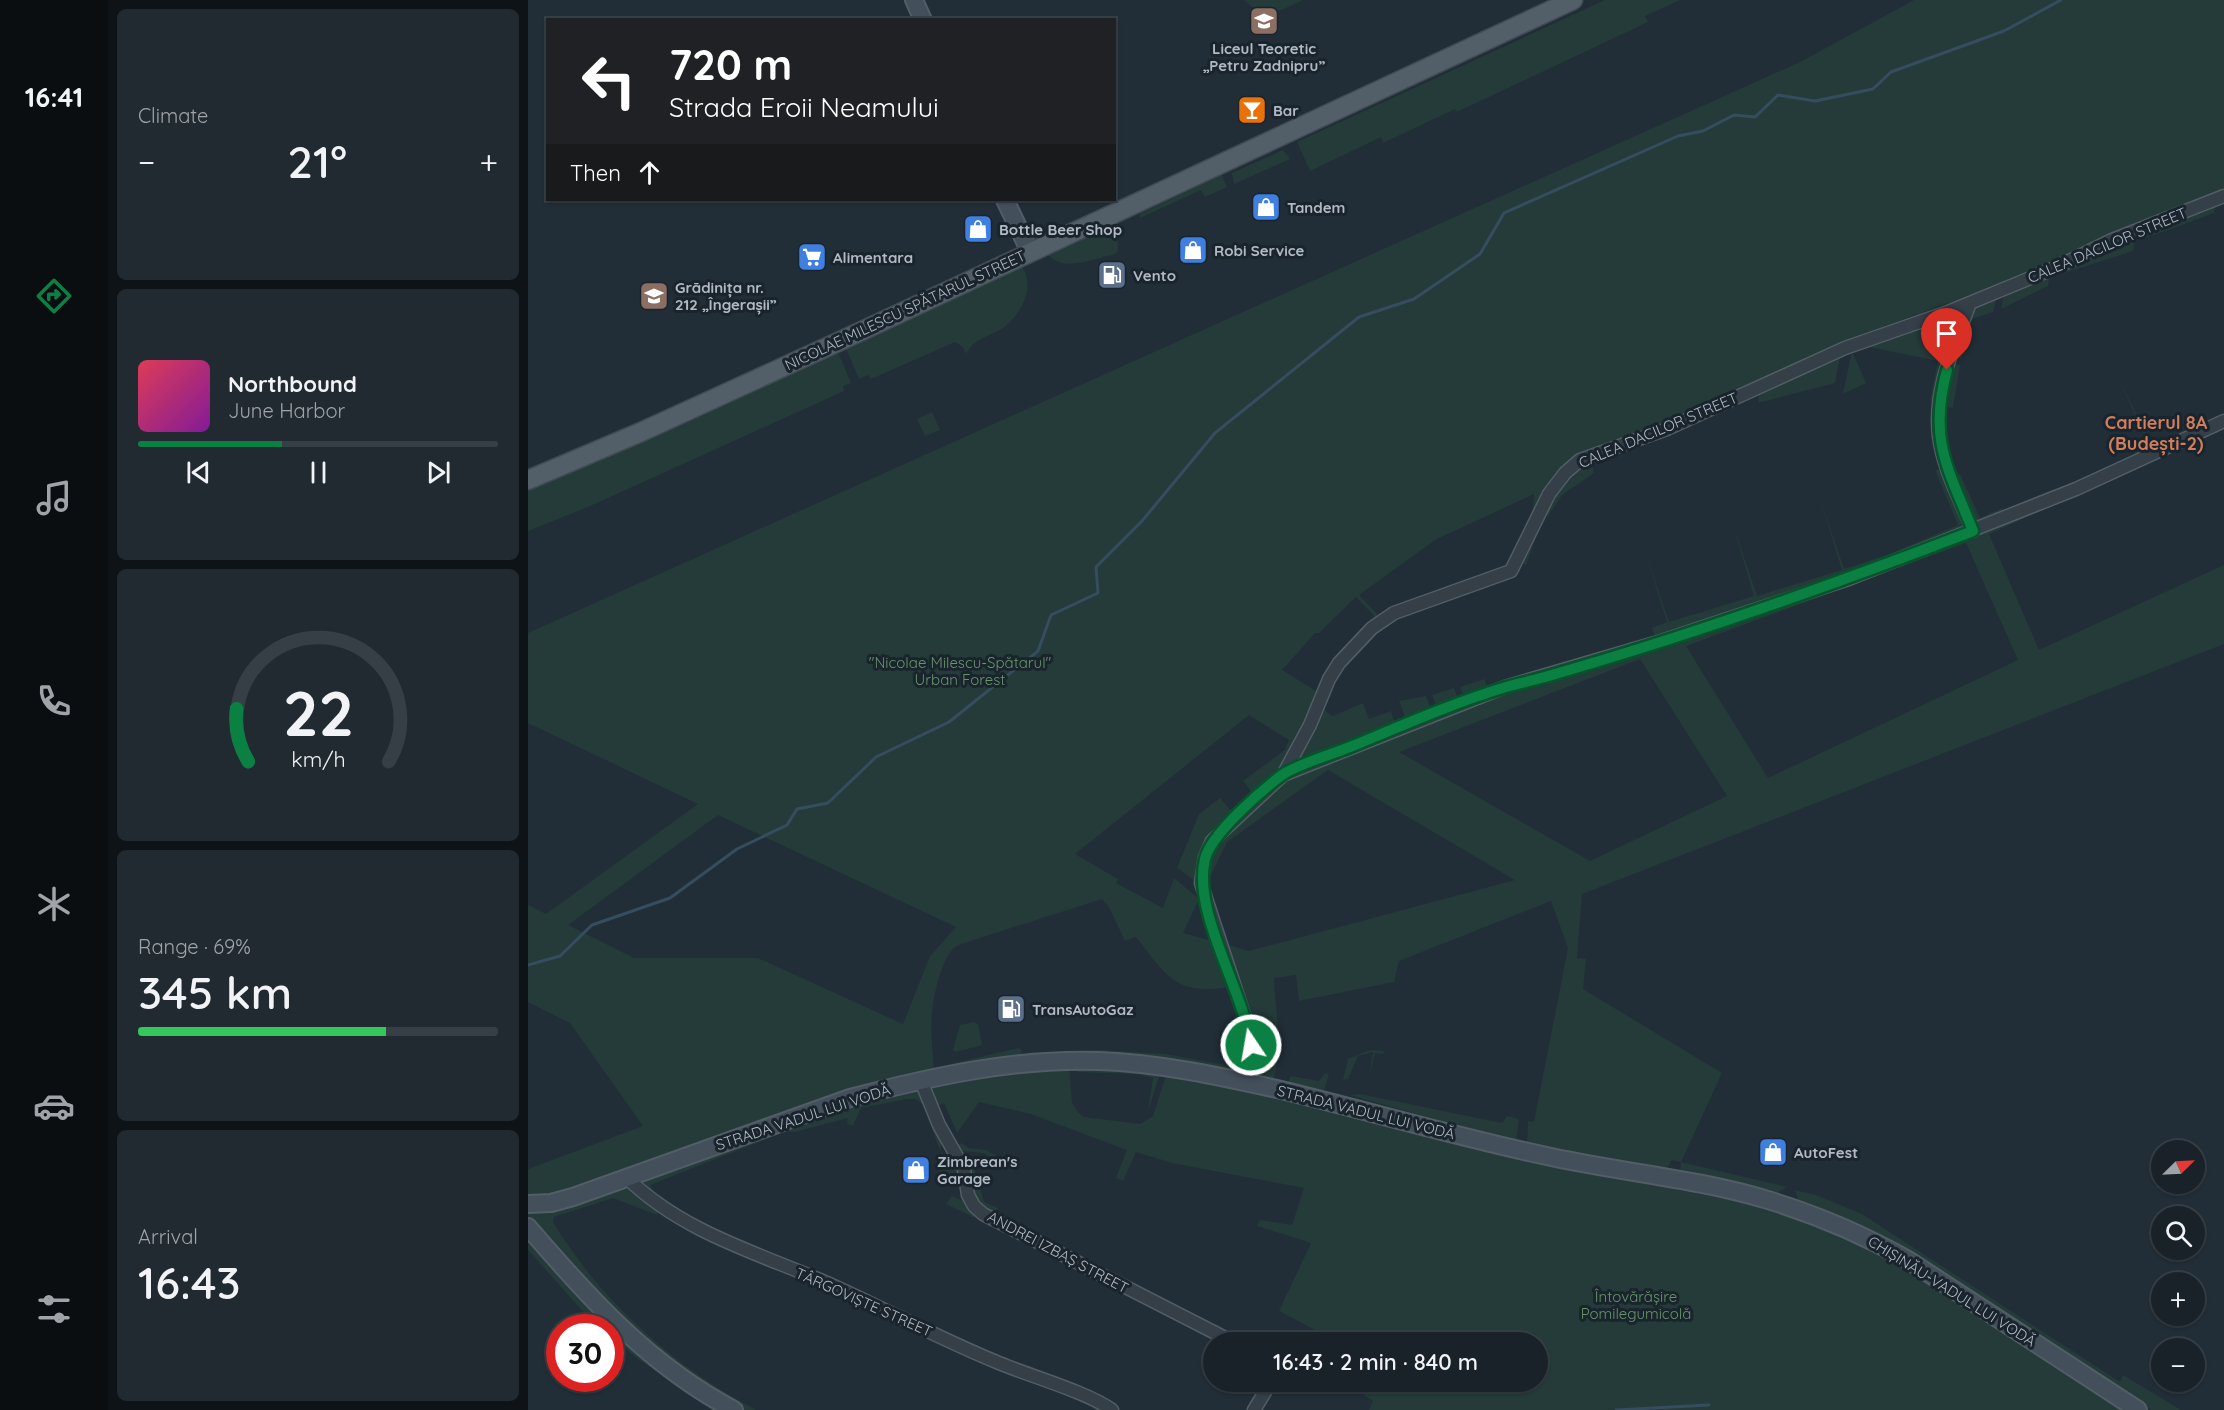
<!DOCTYPE html>
<html lang="en">
<head>
<meta charset="utf-8">
<style>
  body { margin:0; font-family:Quicksand,sans-serif; background:#222a31; color:#f1f3f6; height:100vh; display:flex; flex-direction:column; font-size:22px; white-space:nowrap }
  * { box-sizing:border-box; margin:0 }
  p { font-size:20px; color:#9fa4a8 }
  .icon { flex:none; width:33px; height:33px; fill:none; stroke:currentColor; stroke-width:2; stroke-linecap:round; stroke-linejoin:round }
  .map { position:relative; flex:1; overflow:hidden }
  .sheet { display:flex; flex-direction:column; gap:9px; padding:9px; background:#0e1317; width:420px }
  .sheet>* { flex:none }
  .hud { position:absolute; left:18px; top:18px; width:570px; height:183px; border-radius:0px; box-shadow:0 2px 4px #0004,0 0 0 2px #373f46; background:#202124; color:#fff; overflow:hidden }
  .needle { width:39px; rotate:66deg }
  .tools { position:absolute; left:1623px; top:1140px; display:grid; gap:12px }
  .tools a { display:grid; place-items:center; width:54px; height:54px; border-radius:50%; background:#192229; box-shadow:0 2px 4px #0004,0 0 0 2px #373f46; font-size:30px }
  .speed { position:absolute; left:18px; top:1314px; display:flex; gap:12px; font-size:30px; font-weight:700; text-align:center }
  .speed>* { display:grid; place-content:center; width:78px; height:78px; border-radius:50%; background:#192229; box-shadow:0 2px 4px #0004,0 0 0 2px #373f46; line-height:1 }
  .speed .limit { border:9px solid #d22; background:#fff; color:#111 }
  .pin { position:absolute; display:grid; place-items:center; width:51px; height:51px; color:#fff; margin:-62px -26px; border-radius:50% 50% 50% 0; rotate:-45deg; box-shadow:0 0 6px #0007 }
  .pin .icon { rotate:45deg }
  .me { position:absolute; width:66px; margin:-33px; rotate:348deg; stroke-linejoin:round; filter:drop-shadow(0 0 4px #0008) }
  .turn { display:flex; align-items:center; gap:21px; height:126px; padding:0 24px; font-size:27px }
  .turn .icon { width:78px; height:78px; stroke-width:2.5 }
  .turn b { display:block; font-size:42px; line-height:51px }
  .then { display:flex; align-items:center; height:57px; padding:0 24px; background:#0003; gap:12px; font-size:22px }
  .big { font-size:45px; font-weight:600; line-height:1.1 }
  .sheet .tile { flex:1; display:flex; flex-direction:column; justify-content:center; gap:9px; min-width:0; padding:0 21px; border-radius:9px; background:#222a31 }
  .sheet .dial { align-items:center; gap:0 }
  .dial svg { height:156px; overflow:visible; fill:none; stroke:#373f46; stroke-width:7; stroke-linecap:round; text-anchor:middle }
  .dial text { fill:#f1f3f6; stroke:none }
  .song { display:flex; align-items:center; gap:18px }
  .cover { width:72px; height:72px; border-radius:9px; background:linear-gradient(135deg,hsl(350 70% 55%),hsl(290 70% 35%)) }
  .played { height:6px; border-radius:3px; background:linear-gradient(90deg,#0b8043 40%,#373f46 40%) }
  .keys { display:flex; justify-content:space-around; direction:ltr }
  .heat { display:flex; justify-content:space-between; align-items:center; font-size:33px; direction:ltr }
  .charge { height:9px; border-radius:4px; background:linear-gradient(90deg,#34c759 69%,#373f46 0) }
  .trip { position:absolute; left:675px; top:1332px; width:345px; height:60px; border-radius:30px; background:#192229; box-shadow:0 2px 4px #0004,0 0 0 2px #373f46; font-weight:600; line-height:60px; text-align:center }
  main { display:flex; flex:1; min-height:0 }
  .menu { display:flex; flex-direction:column; width:108px; justify-content:space-around; align-items:center; background:#0a0e10; color:#9fa4a8 }
  .menu .icon { width:42px; height:42px }
  .menu .on { color:#0b8043 }
  .menu b { font-size:27px; color:#f1f3f6 }
  .map>svg:first-child { display:block }
  .green { fill:#243b39; fill-rule:evenodd }
  .lines { fill:none; stroke-linecap:round; stroke-linejoin:round }
  .stream { stroke:#354d5e; stroke-width:3 }
  .street-casing { stroke:#525d66; stroke-width:15 }
  .secondary-casing { stroke:#525d66; stroke-width:20 }
  .primary-casing { stroke:#414b54; stroke-width:21 }
  .street { stroke:#343f48; stroke-width:12 }
  .secondary { stroke:#434f5b; stroke-width:16 }
  .primary { stroke:#525f68; stroke-width:18 }
  .route-casing { stroke:#07532c; stroke-width:15 }
  .route { stroke:#0b8043; stroke-width:10 }
  .labels { text-anchor:middle; dominant-baseline:central; stroke-width:6; stroke-linejoin:round; paint-order:stroke }
  .poi-label { font-size:15px; font-weight:bold; fill:#afbac4; stroke:#1a242c; text-anchor:start }
  .street-label { font-size:15px; fill:#afbac4; stroke:#1a242c }
  .park-label { font-size:15px; fill:#67946b; stroke:#1a242c }
  .quarter-label { font-size:18px; font-weight:bold; fill:#d07e5e; stroke:#1a242c }
</style>
</head>
<body>
<main>
<nav class="menu">
<b>16:41</b>
<svg class="icon on" aria-label="directions" viewBox="0 0 24 24"><path d="M12 3l9 9-9 9-9-9zM9 14v-3h6M13 9l2 2-2 2"/></svg>
<svg class="icon" aria-label="music" viewBox="0 0 24 24"><path d="M9 18V5l10-2v13"/><circle cx="6" cy="18" r="3"/><circle cx="16" cy="16" r="3"/></svg>
<svg class="icon" aria-label="phone" viewBox="0 0 24 24"><path d="M5 4h4l2 5-3 2q2 4 5 5l2-3 5 2v4C11 20 4 13 5 4z"/></svg>
<svg class="icon" aria-label="climate" viewBox="0 0 24 24"><path d="M12 3v18M4 7l16 10M4 17L20 7"/></svg>
<svg class="icon" aria-label="car" viewBox="0 0 24 24"><path d="M5 17H2v-5l4-1 3-4h7l3 4 3 1v5h-3M9 17h6M6 11h13"/><circle cx="7" cy="17" r="2"/><circle cx="17" cy="17" r="2"/></svg>
<svg class="icon" aria-label="filters" viewBox="0 0 24 24"><path d="M4 7h16M4 17h16"/><circle cx="9" cy="7" r="2"/><circle cx="15" cy="17" r="2"/></svg>
</nav>
<section class="sheet">
<div class="tile"><p>Climate</p>
<div class="heat"><a>−</a><b class="big">21°</b><a>+</a></div>
</div>
<div class="tile">
<div class="song"><i class="cover"></i><div><b>Northbound</b><p>June Harbor</p></div></div>
<div class="played"></div>
<div class="keys"><svg class="icon" aria-label="previous" viewBox="0 0 24 24"><path d="M18 5L8 12l10 7zM5 5v14"/></svg><svg class="icon" aria-label="pause" viewBox="0 0 24 24"><path d="M8 5v14M16 5v14"/></svg><svg class="icon" aria-label="next" viewBox="0 0 24 24"><path d="M6 5l10 7-10 7zM19 5v14"/></svg></div>
</div>
<div class="tile dial"><svg viewBox="0 0 100 80">
<path d="M14 69A42 42 0 1 1 86 69"/>
<path d="M14 69A42 42 0 0 1 8 42" stroke="#0b8043"/>
<text x="50" y="56" font-size="32" font-weight="700">22</text>
<text x="50" y="72" font-size="11">km/h</text>
</svg></div>
<div class="tile"><p>Range · 69%</p><b class="big">345 km</b><div class="charge"></div></div>
<div class="tile"><p>Arrival</p><b class="big">16:43</b></div>
</section>
<div class="map">
<svg width="1696" height="1410" viewBox="0 0 1696 1410">
  <rect width="100%" height="100%" fill="#212e37"/>
  <path class="green" d="M 716,0 L 775,0 C 751,11 737,21 716,0 Z
    M 1077,0 L 1152,0 L 1117,16 L 1120,22 L 929,112 L 927,109 L 855,143 L 853,137 L 782,171 L 769,142 Z
    M 1386,0 L 1696,0 L 1696,191 L 1434,298 L 1313,342 L 1110,437 L 1043,462 L 988,553 L 1005,509 L 1006,494 L 907,540 L 831,595 L 850,615 L 847,617 L 828,597 L 791,633 L 787,633 L 754,670 L 788,691 L 779,723 L 750,774 L 726,795 L 715,781 L 757,750 L 761,740 L 721,715 L 547,854 L 590,879 L 588,883 L 635,908 L 646,878 L 671,899 L 655,933 L 684,941 L 701,987 C 647,996 638,975 608,937 L 597,941 L 581,907 L 574,899 L 433,944 C 421,949 419,957 414,969 C 400,1008 403,1030 406,1070 L 32,1196 L 0,1199 L 0,1169 L 115,1126 L 42,1023 L 0,1002 L 0,905 L 18,914 L 170,804 L 0,723 L 0,633 L 1272,62 ZM 190,815 L 428,927 L 402,956 L 375,1024 L 230,958 L 106,958 L 40,925 Z
    M 755,150 L 762,159 L 706,184 L 704,173 Z
    M 694,175 L 699,187 L 677,197 L 673,190 L 612,218 L 612,214 Z
    M 1687,204 L 1686,213 L 1618,238 L 1618,232 Z
    M 589,224 L 590,251 L 587,254 C 569,258 534,273 521,255 Z
    M 1609,233 L 1605,251 L 1533,274 L 1534,267 Z
    M 494,267 C 508,287 493,315 475,328 C 461,337 446,338 438,354 L 435,347 L 427,342 L 343,379 L 340,375 L 331,379 L 318,349 Z
    M 1518,276 L 1521,279 L 1520,286 L 1473,309 L 1476,294 Z
    M 1469,297 L 1465,312 L 1444,319 L 1433,359 L 1427,357 L 1440,322 L 1449,305 Z
    M 1436,311 L 1409,402 L 1402,401 L 1410,361 L 1336,346 Z
    M 1324,351 L 1338,383 L 1315,394 Z
    M 310,352 L 323,383 L 315,386 L 316,391 L 60,507 L 0,531 L 0,491 Z
    M 1312,357 L 1307,383 L 1230,403 L 1231,395 Z
    M 1425,364 L 1432,365 L 1425,408 L 1414,406 Z
    M 1589,375 L 1622,442 L 1626,440 L 1629,449 L 1608,458 L 1605,450 L 1620,443 Z
    M 404,412 L 412,430 L 397,436 L 389,419 Z
    M 1106,445 L 1108,448 L 1064,464 L 1066,473 L 1034,495 L 1020,516 L 1016,515 L 998,565 L 992,563 C 1004,534 1025,481 1053,464 C 1068,454 1089,450 1106,445 Z
    M 1416,468 L 1439,530 L 1341,569 L 1127,638 L 1124,628 L 1139,622 L 1117,552 L 1141,622 L 1226,596 L 1205,525 L 1229,596 L 1314,570 L 1292,498 L 1316,569 L 1359,555 L 1430,525 L 1407,470 Z
    M 1432,474 L 1452,518 L 1474,508 L 1478,514 L 1447,527 L 1426,477 Z
    M 1557,491 L 1461,534 L 1511,650 L 1696,565 L 1696,644 L 1054,894 L 1049,958 L 1058,959 L 1055,989 L 1194,1073 L 1153,1162 L 1259,1187 L 1247,1194 L 1213,1183 L 1152,1171 L 1153,1162 L 1144,1160 L 1137,1172 L 999,1146 L 1000,1121 L 1006,1122 L 1040,948 L 1023,901 L 871,961 L 866,982 L 771,1001 L 768,975 L 746,978 C 747,1011 756,1052 744,1083 L 725,1079 L 726,1042 L 697,944 L 721,951 L 987,880 L 800,770 L 699,842 L 679,883 L 684,848 L 752,783 L 978,690 L 1018,682 L 1291,595 ZM 1438,543 L 1490,660 L 1240,778 L 1158,646 ZM 1112,659 L 1199,796 L 1062,861 L 871,752 Z
    M 956,679 L 960,689 L 936,698 L 932,687 Z
    M 926,688 L 930,700 L 909,707 L 904,695 Z
    M 898,696 L 903,710 L 878,720 L 871,701 Z
    M 835,703 L 841,719 L 863,711 L 867,725 L 764,767 L 793,708 L 805,716 Z
    M 692,798 L 705,813 L 686,831 L 670,883 L 649,868 L 671,814 Z
    M 446,1022 L 450,1024 L 454,1045 L 428,1052 L 425,1050 L 432,1025 Z
    M 491,1048 L 494,1051 L 492,1058 L 425,1068 L 422,1064 Z
    M 572,1050 L 637,1054 L 713,1068 L 711,1076 L 535,1057 L 529,1052 Z
    M 842,1050 L 856,1051 L 855,1054 L 847,1053 L 841,1077 L 845,1052 L 830,1056 L 820,1079 L 815,1080 L 820,1059 Z
    M 541,1066 L 544,1103 L 550,1112 L 556,1117 L 612,1124 L 625,1116 L 639,1072 L 856,1121 L 1017,1164 L 1238,1207 L 1337,1245 L 1372,1263 L 1597,1410 L 841,1410 L 845,1401 L 827,1389 L 830,1384 L 828,1382 L 1010,1382 L 1010,1342 L 784,1342 L 789,1331 L 751,1311 L 783,1243 L 729,1226 L 732,1220 L 764,1225 L 776,1188 L 644,1163 L 608,1152 L 595,1181 L 588,1178 L 599,1150 L 503,1114 L 451,1102 L 429,1133 L 416,1103 L 408,1107 L 400,1084 Z
    M 549,1066 L 633,1071 L 620,1111 L 625,1078 L 609,1074 L 549,1072 Z
    M 797,1073 L 801,1074 L 795,1094 L 758,1086 L 763,1076 L 791,1081 Z
    M 392,1087 L 414,1143 L 412,1151 L 396,1105 L 387,1099 L 379,1099 L 333,1108 L 325,1126 L 319,1124 L 320,1118 L 267,1132 L 259,1131 L 122,1185 L 126,1194 L 112,1178 L 328,1102 Z
    M 832,1094 L 974,1123 L 979,1116 L 991,1119 L 988,1142 L 822,1095 Z
    M 434,1143 L 441,1148 L 458,1150 L 487,1166 L 485,1171 L 456,1153 L 432,1151 L 426,1147 Z
    M 422,1151 L 428,1159 L 435,1184 C 425,1191 416,1180 408,1175 Z
    M 447,1158 L 454,1159 L 447,1170 L 456,1202 L 470,1208 L 467,1215 L 447,1201 L 440,1167 Z
    M 93,1186 L 100,1187 L 131,1208 L 129,1215 L 85,1198 L 26,1217 L 25,1222 C 74,1302 145,1366 228,1410 L 214,1410 L 187,1395 L 82,1315 L 0,1217 L 0,1212 Z
    M 1267,1190 L 1288,1195 L 1334,1214 L 1592,1382 L 1595,1375 L 1653,1410 L 1623,1410 L 1271,1203 Z
    M 424,1196 L 435,1201 L 446,1213 L 447,1218 L 418,1204 Z
    M 0,1234 L 193,1410 L 185,1410 L 106,1356 L 83,1336 L 82,1328 L 73,1327 L 59,1316 L 0,1250 Z"/>
  <g class="lines">
    <path class="stream" d="M 0,965 L 32,956 L 64,925 L 142,898 L 209,849 L 259,825 L 269,809 L 300,803 L 348,757 L 421,722 L 510,651 L 523,615 L 570,593 L 568,567 L 614,521 L 687,433 L 831,317 L 886,299 L 952,254 L 976,213 L 1150,136 L 1175,131 L 1206,115 L 1227,117 L 1250,95 L 1287,101 L 1345,89 L 1363,72 L 1476,31 L 1533,0
      M 1088,1410 L 1181,1405"/>
    <g class="street-casing">
      <path id="street" d="M 1442,303 C 1427,344 1405,391 1411,436 C 1415,469 1433,501 1445,531
        M 755,775 L 782,725 L 801,679 L 811,663 L 844,628 L 866,613 L 983,571 L 1021,494 L 1037,473 L 1052,460 L 1139,429 L 1317,348 L 1420,312 L 1529,267 L 1584,240 L 1696,196
        M 393,1081 L 411,1125 L 436,1169 L 440,1195 L 446,1206 L 455,1214 L 705,1342
        M 718,1082 L 723,1045 L 721,1030 L 673,883 L 677,857 L 684,841 L 755,775 L 977,687 L 1127,643 L 1318,580 L 1548,489 L 1696,421
        M 98,1177 C 156,1234 234,1254 306,1286 C 361,1311 414,1340 471,1363 C 502,1376 559,1392 584,1410
        M 726,1410 L 743,1382"/>
    </g>
    <g class="secondary-casing">
      <path id="secondary" d="M 386,0 L 395,20
        M 477,200 L 502,252
        M 0,1204 L 23,1203 L 45,1197 L 322,1098 C 402,1077 487,1058 571,1061 C 631,1063 690,1076 749,1089 C 837,1110 925,1136 1014,1155 C 1089,1172 1167,1178 1240,1200 C 1289,1215 1336,1235 1380,1260 L 1610,1410
        M 0,1227 C 61,1298 122,1366 206,1410"/>
    </g>
    <g class="primary-casing">
      <path id="primary" d="M 0,480 L 113,432 L 310,342 L 1045,0"/>
    </g>
    <use href="#street" class="street"/>
    <use href="#secondary" class="secondary"/>
    <use href="#primary" class="primary"/>
  </g>
  <g class="lines">
    <g class="route-casing">
      <path id="route" d="M 723,1045 C 715,989 664,912 677,859 C 683,834 733,791 754,775 C 770,764 802,755 822,747 C 873,726 925,703 978,687 C 997,682 1015,678 1034,672 C 1173,632 1310,583 1445,531 C 1420,468 1400,440 1419,370"/>
    </g>
    <use href="#route" class="route"/>
  </g>
  <defs>
    <g id="school-square" transform="scale(1.5)"><rect x="-9" y="-9" width="18" height="18" rx="4" fill="#8d6e63" stroke="#1a242c"/><path d="M0-5L7-2L0 1L-7-2ZM-4 1L0 2.5L4 1V4Q0 6-4 4Z" fill="#fff"/></g>
    <g id="bar-square" transform="scale(1.5)"><rect x="-9" y="-9" width="18" height="18" rx="4" fill="#e8710a" stroke="#1a242c"/><path d="M-6-5H6L.8 .8V4.5H3.5V6h-7V4.5H-.8V.8Z" fill="#fff"/></g>
    <g id="shop-square" transform="scale(1.5)"><rect x="-9" y="-9" width="18" height="18" rx="4" fill="#3f7fe0" stroke="#1a242c"/><path d="M-5-2.5h2.3a2.7 3.5 0 0 1 5.4 0H5L5.5 6h-11ZM-1.5-2.5h3a1.5 2.3 0 0 0-3 0Z" fill="#fff"/></g>
    <g id="supermarket-square" transform="scale(1.5)"><rect x="-9" y="-9" width="18" height="18" rx="4" fill="#3f7fe0" stroke="#1a242c"/><path d="M-6-5.5h2.5l.6 2H6L4.5 2H-2.5L-4.4-4H-6ZM-1.5 3.2a1.3 1.3 0 1 0 .1 0ZM3 3.2a1.3 1.3 0 1 0 .1 0Z" fill="#fff"/></g>
    <g id="fuel-square" transform="scale(1.5)"><rect x="-9" y="-9" width="18" height="18" rx="4" fill="#5c6f8a" stroke="#1a242c"/><path d="M-5.5-6h7V0h2V4h1.3V-2.5L3-4.5l.8-.8L6-3V5H2.5V1h-1V6h-7ZM-4.2-4.7v3.2H.2V-4.7Z" fill="#fff"/></g>
  </defs>
  <g fill-rule="evenodd">
    <use href="#school-square" x="736" y="21"/>
    <use href="#bar-square" x="724" y="110"/>
    <use href="#shop-square" x="738" y="207"/>
    <use href="#shop-square" x="450" y="229"/>
    <use href="#shop-square" x="665" y="250"/>
    <use href="#supermarket-square" x="284" y="257"/>
    <use href="#fuel-square" x="584" y="275"/>
    <use href="#school-square" x="126" y="296"/>
    <use href="#fuel-square" x="483" y="1009"/>
    <use href="#shop-square" x="1245" y="1152"/>
    <use href="#shop-square" x="388" y="1170"/>
  </g>
  <g class="labels">
    <g class="poi-label">
      <text x="736" y="48" text-anchor="middle">Liceul Teoretic<tspan x="736" dy="17">„Petru Zadnipru”</tspan></text>
      <text x="745" y="110">Bar</text>
      <text x="759" y="207">Tandem</text>
      <text x="471" y="229">Bottle Beer Shop</text>
      <text x="686" y="250">Robi Service</text>
      <text x="305" y="257">Alimentara</text>
      <text x="605" y="275">Vento</text>
      <text x="147" y="287">Grădinița nr.<tspan x="147" dy="17">212 „Îngerașii”</tspan></text>
      <text x="504" y="1009">TransAutoGaz</text>
      <text x="1266" y="1152">AutoFest</text>
      <text x="409" y="1161">Zimbrean's<tspan x="409" dy="17">Garage</tspan></text>
    </g>
    <g class="street-label">
      <text transform="translate(1579 245) rotate(-23)">CALEA DACILOR STREET</text>
      <text transform="translate(377 310) rotate(-25)">NICOLAE MILESCU SPĂTARUL STREET</text>
      <text transform="translate(1130 430) rotate(-23)">CALEA DACILOR STREET</text>
      <text transform="translate(838 1112) rotate(14)">STRADA VADUL LUI VODĂ</text>
      <text transform="translate(275 1117) rotate(-18)">STRADA VADUL LUI VODĂ</text>
      <text transform="translate(530 1252) rotate(28)">ANDREI IZBAȘ STREET</text>
      <text transform="translate(1424 1291) rotate(32)">CHIȘINĂU-VADUL LUI VODĂ</text>
      <text transform="translate(336 1302) rotate(24)">TÂRGOVIȘTE STREET</text>
    </g>
    <g class="park-label">
      <text x="432" y="662">"Nicolae Milescu-Spătarul"<tspan x="432" dy="17">Urban Forest</tspan></text>
      <text x="1108" y="1296">Întovărășire<tspan x="1108" dy="17">Pomilegumicolă</tspan></text>
    </g>
    <g class="quarter-label">
      <text x="1628" y="422">Cartierul 8A<tspan x="1628" dy="21">(Budești-2)</tspan></text>
    </g>
  </g>
</svg>
<div class="tools">
<a><svg class="needle" viewBox="-14 -14 28 28"><path d="M0-13l5 13h-10z" fill="#e53935"/><path d="M0 13l5-13h-10z" fill="#9fa4a8"/></svg></a>
<a><svg class="icon" aria-label="search" viewBox="0 0 24 24"><circle cx="10" cy="10" r="6"/><path d="M15 15l6 6"/></svg></a>
<a>+</a>
<a>−</a>
</div>
<div class="speed"><div class="limit">30</div></div>
<div class="pin" style="left:1419px;top:370px;background:#d93025"><svg class="icon" aria-label="arrive" viewBox="0 0 24 24"><path d="M6 21V4h12l-3 4 3 4H6"/></svg></div>
<svg class="me" style="left:723px;top:1045px" viewBox="-20 -20 40 40"><circle r="17" fill="#0b8043" stroke="#fff" stroke-width="3"/><path d="M0-11L8 9 0 5-8 9z" fill="#fff"/></svg>
<div class="trip">16:43 · 2 min · 840 m</div>
<div class="hud">
<div class="turn"><svg class="icon" aria-label="left" viewBox="0 0 24 24"><path d="M17 20v-9H6M10 6l-5 5 5 5"/></svg><div><b>720 m</b>Strada Eroii Neamului</div></div>
<div class="then">Then<svg class="icon" aria-label="ahead" viewBox="0 0 24 24"><path d="M12 20V5M6 11l6-6 6 6"/></svg></div>
</div>
</div>
</main>
</body>
</html>
